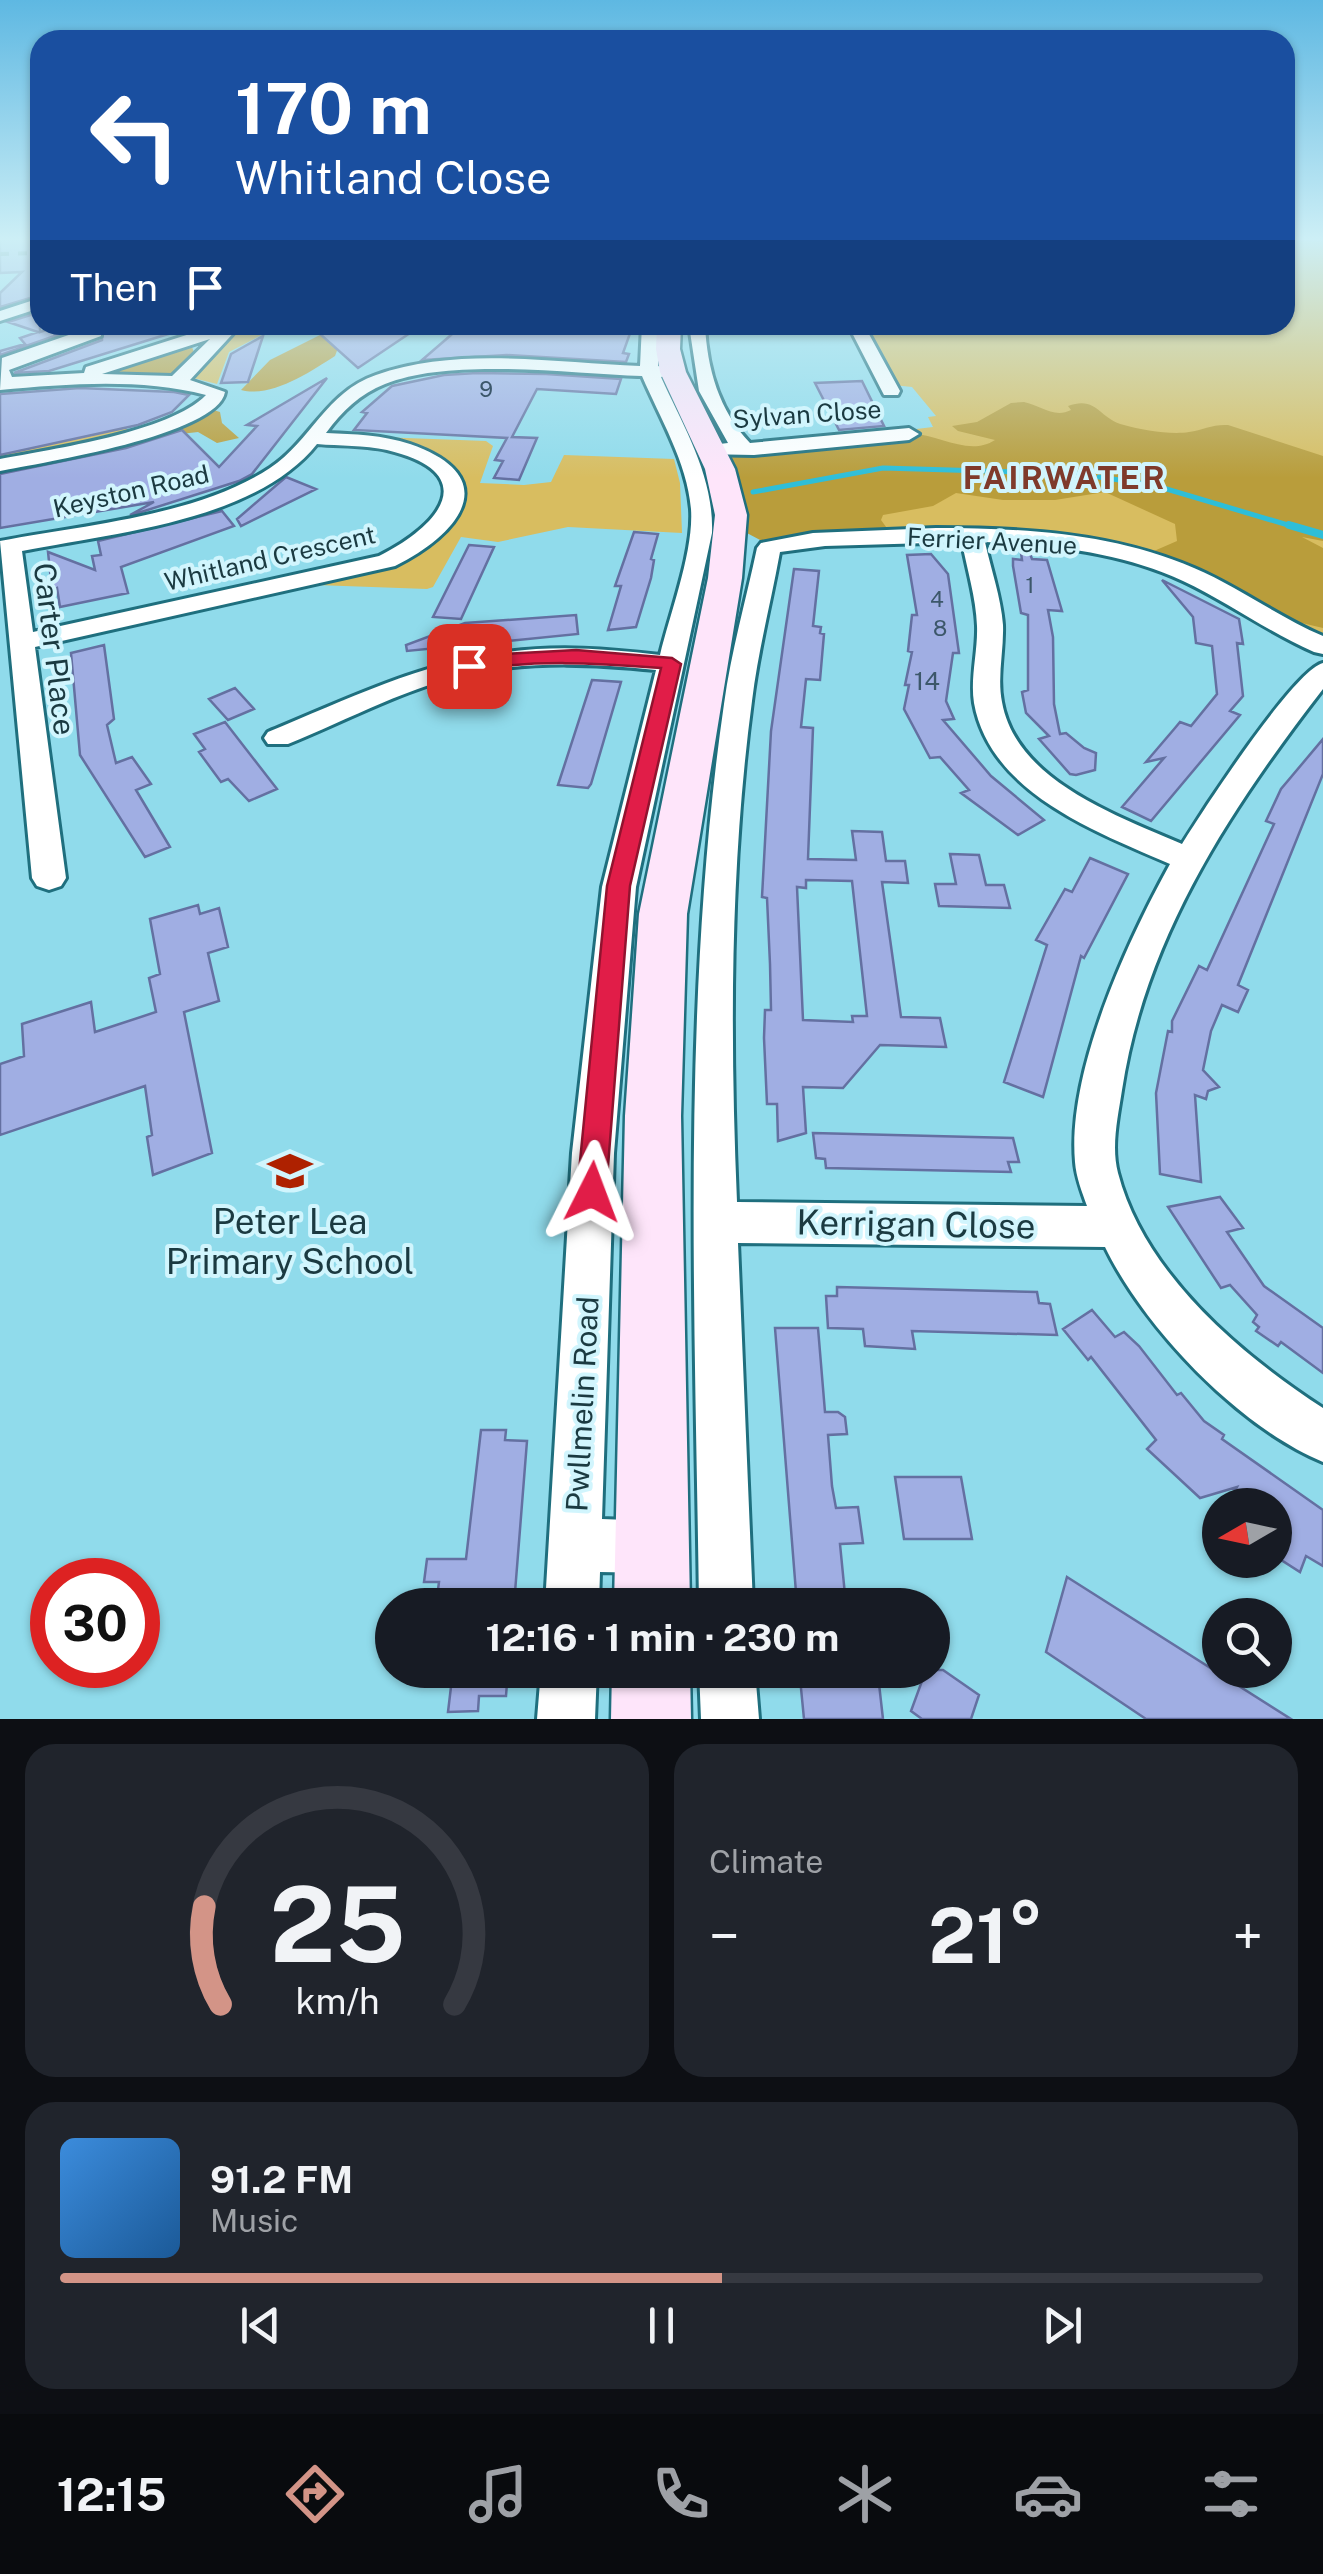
<!DOCTYPE html>
<html lang="en">
<head>
<meta charset="utf-8">
<style>
  body { margin:0; font-family:"Public Sans",sans-serif; background:#20242c; color:#f1f3f6; height:100vh; display:flex; flex-direction:column; font-size:38px; white-space:nowrap }
  * { box-sizing:border-box; margin:0 }
  p { font-size:32px; color:#9ea1a6 }
  .icon { flex:none; width:55px; height:55px; fill:none; stroke:currentColor; stroke-width:2; stroke-linecap:round; stroke-linejoin:round }
  .map { position:relative; height:1719px; overflow:hidden }
  .details { display:flex; flex-direction:column; gap:25px; padding:25px; background:#0d0f14; flex:1 }
  .details>* { flex:none }
  .hud { position:absolute; left:30px; top:30px; width:1265px; height:305px; border-radius:30px; box-shadow:0 2px 8px #0004; background:#1a4fa0; color:#fff; overflow:hidden }
  .needle { width:65px; rotate:261deg }
  .tools { position:absolute; left:1202px; top:1488px; display:grid; gap:20px }
  .tools a { display:grid; place-items:center; width:90px; height:90px; border-radius:50%; background:#171b24; box-shadow:0 2px 8px #0004; font-size:50px }
  .speed { position:absolute; left:30px; top:1558px; display:flex; gap:20px; font-size:50px; font-weight:700; text-align:center }
  .speed>* { display:grid; place-content:center; width:130px; height:130px; border-radius:50%; background:#171b24; box-shadow:0 2px 8px #0004; line-height:1 }
  .speed .limit { border:15px solid #d22; background:#fff; color:#111 }
  .pin { position:absolute; display:grid; place-items:center; width:85px; height:85px; color:#fff; margin:-42px; border-radius:20px; box-shadow:0 5px 15px #0006 }
  .me { position:absolute; width:110px; margin:-55px; rotate:3deg; stroke-linejoin:round; filter:drop-shadow(0 0 8px #0008) }
  .turn { display:flex; align-items:center; gap:35px; height:210px; padding:0 40px; font-size:45px }
  .turn .icon { width:130px; height:130px; stroke-width:2.5 }
  .turn b { display:block; font-size:70px; line-height:85px }
  .then { display:flex; align-items:center; height:95px; padding:0 40px; background:#0003; gap:20px; font-size:38px }
  .big { font-size:75px; font-weight:700; line-height:1.1 }
  .details .tile { flex:1; display:flex; flex-direction:column; justify-content:center; gap:15px; min-width:0; padding:0 35px; border-radius:30px; background:#20242c }
  .details .dial { align-items:center; gap:0 }
  .dial svg { height:260px; overflow:visible; fill:none; stroke:#363941; stroke-width:7; stroke-linecap:round; text-anchor:middle }
  .dial text { fill:#f1f3f6; stroke:none }
  .song { display:flex; align-items:center; gap:30px }
  .cover { width:120px; height:120px; border-radius:15px; background:linear-gradient(135deg,hsl(210 70% 55%),hsl(210 70% 35%)) }
  .played { height:10px; border-radius:5px; background:linear-gradient(90deg,#d39487 55%,#363941 55%) }
  .keys { display:flex; justify-content:space-around; direction:ltr }
  .heat { display:flex; justify-content:space-between; align-items:center; font-size:55px; direction:ltr }
  .details .tiles { flex:1; display:grid; gap:25px; grid-template-columns:1fr 1fr }
  .tile:last-child { grid-column:span 2 }
  .trip { position:absolute; left:375px; top:1588px; width:575px; height:100px; border-radius:50px; background:#171b24; box-shadow:0 2px 8px #0004; font-weight:700; line-height:100px; text-align:center }
  .menu { display:flex; height:160px; justify-content:space-around; align-items:center; background:#090b0e; color:#9ea1a6 }
  .menu .icon { width:70px; height:70px }
  .menu .current { color:#d39487 }
  .menu b { font-size:45px; color:#f1f3f6 }
  .map>svg:first-child { display:block }
  .green { fill:#d8bd60 }
  .forest { fill:#b99d3b }
  .lines { fill:none; stroke-linecap:round; stroke-linejoin:round }
  .stream-far1 { stroke:#2fbed8; stroke-width:5 }
  .stream { stroke:#2fbed8; stroke-width:8 }
  .building { fill:#a0aee3; stroke:#6470a1; stroke-width:2.5; fill-rule:evenodd }
  .street-casing { stroke:#1f6f7e; stroke-width:6 }
  .secondary-casing { stroke:#1f6f7e; stroke-width:5 }
  .street { fill:#fff; fill-rule:evenodd }
  .secondary { fill:#fee5fa; fill-rule:evenodd }
  .rail { stroke:#38626b; stroke-width:4; stroke-dasharray:9 9; stroke-linecap:butt }
  .route { fill:#e11d48; stroke:#92132f; stroke-width:2.5 }
  .labels { text-anchor:middle; dominant-baseline:central; stroke-width:8; stroke-linejoin:round; paint-order:stroke }
  .far-number-label { font-size:22px; fill:#3c576a }
  .far-street-label { font-size:25px; fill:#1b3a41; stroke:#d1f5fd }
  .number-label { font-size:25px; fill:#3c576a }
  .street-label { font-size:30px; fill:#1b3a41; stroke:#d1f5fd }
  .far-district-label { font-size:32px; font-weight:bold; letter-spacing:2.5px; fill:#7f3a2b; stroke:#d1f5fd }
  .near-poi-label { font-size:35px; fill:#1b3a41; stroke:#d1f5fd }
  .near-street-label { font-size:35px; fill:#1b3a41; stroke:#d1f5fd }
</style>
</head>
<body>
<div class="map">
<svg width="1323" height="1719" viewBox="0 0 1323 1719">
  <rect width="100%" height="100%" fill="#90dbeb"/>
  <path class="green" d="M 1285,237 L 1323,237 L 1323,646 L 1223,585 L 1060,541 L 772,541 L 745,532 L 908,430 L 933,427 L 928,417 L 936,416 L 912,387 L 893,385 L 861,325 L 1285,325 Z
    M 262,325 L 281,325 L 229,352 L 217,384 L 193,378 L 232,335 Z
    M 124,427 L 132,433 L 188,432 L 0,476 L 0,450 Z
    M 379,437 L 486,441 L 493,446 L 480,483 L 524,485 L 551,482 L 564,455 L 674,459 L 680,483 L 682,533 L 568,527 L 498,542 L 461,537 L 433,587 L 427,589 L 289,584 L 348,571 L 435,536 L 449,478 Z"/>
  <path class="forest" d="M 324,333 L 338,348 L 335,356 C 310,372 272,398 241,390 L 270,360 Z
    M 185,345 L 192,347 L 195,355 L 166,378 L 101,379 L 100,369 Z
    M 1024,402 C 1040,405 1054,419 1071,410 L 1068,406 C 1097,395 1099,419 1124,425 C 1142,430 1171,435 1189,432 C 1203,430 1213,424 1228,425 L 1323,456 L 1323,541 L 1302,537 L 1323,548 L 1323,628 L 1264,614 L 1153,556 L 1154,551 L 1177,541 L 1175,524 L 1105,492 L 1055,500 L 1003,500 L 956,493 L 933,506 L 883,515 L 881,520 L 889,531 L 762,541 L 745,532 L 727,452 C 788,446 851,434 913,434 C 939,434 969,457 995,440 L 958,431 L 952,426 L 977,422 L 1011,403 Z
    M 207,408 L 220,412 L 222,423 L 239,438 L 217,443 L 198,432 L 172,435 L 157,432 Z"/>
  <g class="lines">
    <path class="stream-far1" d="M 1099,477 L 1153,485 L 1298,528
      M 753,492 L 883,468 L 1084,474"/>
    <path class="stream" d="M 1289,525 L 1323,535"/>
  </g>
  <path class="building" d="M 0,237 L 40,237 L 40,295 L 0,307 L 0,293 L 22,272 L 0,273 Z
    M 40,312 L 40,332 L 62,325 L 86,325 L 0,355 L 0,351 L 25,344 L 20,338 L 38,332 L 8,322 Z
    M 103,325 L 181,325 L 181,330 L 49,371 L 14,373 L 102,340 Z
    M 310,325 L 422,325 L 358,368 Z
    M 443,325 L 633,325 L 623,353 L 629,354 L 626,362 L 507,355 L 422,360 L 451,335 Z
    M 263,336 L 248,382 L 221,383 L 231,354 Z
    M 477,373 L 546,374 L 621,379 L 616,394 L 537,389 L 512,437 L 537,438 L 519,480 L 494,478 L 503,461 L 495,460 L 507,438 L 354,430 L 367,413 L 362,412 L 392,386 L 444,375 Z
    M 327,378 L 252,474 L 239,481 L 138,513 L 130,515 L 154,502 L 0,528 L 0,474 L 126,448 L 182,430 L 219,467 L 257,426 L 247,425 Z
    M 862,381 L 884,426 L 839,430 L 815,383 Z
    M 80,388 L 174,392 L 189,395 L 172,412 L 138,425 L 0,455 L 0,394 Z
    M 286,477 L 316,489 L 241,526 L 237,519 Z
    M 222,511 L 234,526 L 121,567 L 128,593 L 60,607 L 57,588 L 52,590 L 48,552 L 95,570 L 92,556 L 101,555 L 98,541 Z
    M 634,532 L 658,534 L 651,559 L 654,560 L 651,578 L 636,627 L 608,630 L 621,586 L 615,586 Z
    M 469,545 L 494,547 L 461,619 L 433,617 Z
    M 1029,551 L 1032,559 L 1047,560 L 1062,611 L 1048,610 L 1053,637 L 1054,704 L 1060,734 L 1066,733 L 1084,748 L 1096,753 L 1095,770 L 1076,775 L 1070,774 L 1039,739 L 1049,736 L 1026,713 L 1022,692 L 1028,690 L 1028,615 L 1021,613 L 1013,566 L 1013,559 L 1022,560 L 1021,553 Z
    M 931,554 L 948,574 L 959,653 L 953,653 L 946,701 L 954,719 L 943,720 L 991,776 L 1044,820 L 1018,835 L 961,793 L 969,790 L 940,757 L 930,758 L 904,709 L 909,685 L 905,685 L 912,652 L 908,651 L 912,615 L 917,615 L 907,555 Z
    M 794,569 L 819,571 L 813,626 L 821,627 L 820,633 L 824,634 L 820,680 L 806,679 L 801,727 L 813,728 L 808,859 L 856,860 L 852,831 L 882,832 L 886,861 L 905,861 L 908,883 L 882,882 L 901,1017 L 940,1018 L 946,1047 L 880,1045 L 843,1088 L 803,1087 L 806,1133 L 778,1141 L 777,1104 L 767,1104 L 764,1038 L 765,1010 L 771,1010 L 770,964 L 767,898 L 762,897 L 771,731 ZM 806,880 L 852,881 L 867,1016 L 852,1016 L 853,1022 L 803,1020 L 797,887 L 806,888 Z
    M 1162,580 L 1239,619 L 1243,644 L 1237,643 L 1243,696 L 1230,711 L 1240,715 L 1151,821 L 1122,807 L 1164,758 L 1146,762 L 1175,728 L 1180,722 L 1191,726 L 1217,694 L 1212,646 L 1196,643 L 1193,617 Z
    M 576,615 L 578,634 L 407,651 L 406,645 L 465,623 Z
    M 104,645 L 114,719 L 107,725 L 116,763 L 132,757 L 151,784 L 136,790 L 170,847 L 145,857 L 80,755 L 71,653 Z
    M 500,672 L 507,700 L 476,706 L 471,683 Z
    M 592,680 L 621,682 L 591,784 L 588,788 L 558,785 Z
    M 235,688 L 254,709 L 228,720 L 209,699 Z
    M 225,722 L 277,789 L 249,801 L 228,779 L 221,782 L 199,752 L 205,749 L 194,734 Z
    M 1323,739 L 1323,774 L 1238,985 L 1248,990 L 1238,1012 L 1222,1005 L 1211,1031 L 1203,1070 L 1219,1087 L 1208,1091 L 1206,1099 L 1195,1095 L 1201,1182 L 1160,1174 L 1156,1093 L 1168,1031 L 1172,1032 L 1172,1021 L 1199,966 L 1207,970 L 1274,824 L 1266,821 L 1281,789 Z
    M 950,854 L 979,855 L 986,885 L 1004,885 L 1010,908 L 939,906 L 935,884 L 956,884 Z
    M 1090,858 L 1128,874 L 1084,958 L 1081,956 L 1043,1097 L 1004,1082 L 1047,945 L 1036,940 L 1065,889 L 1072,892 Z
    M 198,905 L 200,914 L 219,908 L 228,947 L 208,953 L 219,1001 L 184,1012 L 212,1153 L 153,1175 L 147,1137 L 152,1135 L 145,1086 L 0,1135 L 0,1064 L 24,1056 L 22,1024 L 91,1002 L 95,1032 L 156,1012 L 149,978 L 160,974 L 150,919 Z
    M 813,1133 L 1013,1138 L 1019,1162 L 1008,1162 L 1011,1172 L 826,1168 L 825,1159 L 816,1158 Z
    M 1220,1197 L 1243,1228 L 1227,1232 L 1264,1286 L 1323,1328 L 1323,1373 L 1281,1342 L 1278,1346 L 1256,1331 L 1259,1327 L 1253,1322 L 1257,1315 L 1230,1285 L 1221,1288 L 1168,1207 Z
    M 837,1287 L 1037,1292 L 1039,1303 L 1050,1304 L 1057,1335 L 912,1331 L 915,1349 L 865,1346 L 863,1329 L 828,1328 L 826,1296 L 837,1296 Z
    M 1092,1310 L 1115,1337 L 1124,1332 L 1139,1346 L 1177,1395 L 1181,1393 L 1204,1421 L 1224,1435 L 1222,1439 L 1323,1510 L 1323,1566 L 1306,1556 L 1300,1572 L 1275,1556 L 1275,1505 L 1228,1505 L 1237,1487 L 1200,1498 L 1147,1449 L 1156,1440 L 1091,1357 L 1088,1360 L 1063,1329 Z
    M 775,1328 L 818,1328 L 825,1412 L 838,1412 L 845,1417 L 847,1434 L 828,1435 L 832,1486 L 836,1508 L 858,1507 L 863,1543 L 840,1544 L 846,1605 L 797,1605 Z
    M 481,1430 L 506,1430 L 505,1440 L 527,1441 L 514,1605 L 436,1605 L 439,1582 L 424,1582 L 427,1559 L 466,1559 Z
    M 895,1477 L 961,1477 L 972,1539 L 904,1539 Z
    M 1067,1577 L 1291,1719 L 1146,1719 L 1046,1652 Z
    M 453,1670 L 508,1670 L 506,1696 L 479,1696 L 478,1711 L 448,1712 Z
    M 926,1670 L 943,1670 L 979,1695 L 971,1719 L 922,1719 L 911,1711 Z
    M 878,1675 L 883,1719 L 804,1719 L 800,1678 Z"/>
  <g class="lines">
    <g class="street-casing">
      <path id="street" d="M 40,298 L 40,308 L 0,321 L 0,311 Z
        M 218,325 L 239,327 L 190,380 L 225,392 C 218,435 41,463 0,471 L 0,459 C 53,449 170,432 206,395 C 140,378 68,384 0,390 L 2,358 L 89,328 L 101,328 L 101,336 L 9,370 L 12,377 L 84,373 L 86,367 ZM 210,339 L 172,376 L 102,374 Z
        M 642,325 L 658,325 L 658,366 L 678,372 L 661,377 C 684,428 714,476 712,533 L 636,887 L 614,1153 L 602,1519 L 653,1521 L 672,1528 L 679,1547 L 672,1566 L 653,1573 L 600,1572 L 599,1605 L 545,1605 L 572,1153 L 602,887 L 656,670 C 596,664 537,661 477,672 C 411,685 350,719 288,744 L 268,744 L 264,738 L 268,732 C 346,700 422,662 507,652 C 558,645 609,649 660,655 C 670,613 694,551 691,509 C 687,462 660,418 642,376 C 569,374 452,357 385,384 C 360,394 342,411 326,433 C 354,434 383,435 410,444 C 505,477 460,534 395,566 L 35,647 L 66,878 L 61,886 L 49,890 L 37,886 L 32,878 L 0,541 C 84,525 197,516 270,468 C 311,441 326,392 376,375 C 458,346 555,363 640,366 ZM 317,444 C 340,446 364,445 387,450 C 483,473 441,525 379,556 L 33,632 L 22,551 C 114,533 256,521 317,444 Z
        M 689,325 L 705,325 C 707,368 719,411 750,443 L 909,428 L 919,434 L 909,440 L 754,455 L 703,454 L 700,450 L 703,446 L 728,443 L 699,391 Z
        M 848,325 L 864,325 L 900,391 L 898,395 L 884,395 Z
        M 936,528 C 1023,528 1113,533 1194,568 C 1239,587 1278,617 1323,636 L 1323,654 L 1314,652 C 1268,632 1228,602 1183,581 C 1121,552 1052,545 985,542 C 991,570 1001,597 1003,625 C 1004,650 997,677 1002,702 C 1016,781 1118,816 1182,844 C 1202,812 1294,670 1323,663 L 1323,689 C 1230,809 1145,938 1122,1090 C 1118,1117 1111,1146 1118,1173 C 1144,1273 1240,1354 1323,1408 L 1323,1462 C 1239,1427 1145,1329 1105,1247 L 738,1243 L 753,1605 L 699,1605 C 695,1305 681,1002 724,704 C 731,652 746,600 757,548 L 761,543 L 813,533 ZM 962,542 C 967,570 976,597 977,626 C 978,651 970,678 974,703 C 990,793 1097,832 1170,864 C 1127,942 1067,1072 1075,1162 C 1076,1177 1082,1192 1087,1206 L 737,1202 C 730,1036 730,866 752,701 C 758,651 771,602 780,552 L 825,546 Z
        M 541,1670 L 597,1670 L 595,1719 L 537,1719 Z
        M 699,1670 L 755,1670 L 759,1719 L 701,1719 Z"/>
    </g>
    <g class="secondary-casing">
      <path id="secondary" d="M 657,325 L 681,325 L 680,349 L 686,372 L 735,469 L 747,515 L 742,578 L 687,914 L 681,1116 L 690,1605 L 614,1605 L 625,1116 L 639,914 L 708,578 L 715,515 L 705,469 L 660,372 L 656,349 Z
        M 612,1670 L 690,1670 L 691,1719 L 611,1719 Z"/>
    </g>
    <use href="#street" class="street"/>
    <use href="#secondary" class="secondary"/>
    <path class="rail" d="M 0,254 L 40,253"/>
  </g>
  <linearGradient id="sky" x2="0" y2="1"><stop stop-color="#5eb8e2"/><stop offset="0.5" stop-color="#cdeff6"/><stop offset="1" stop-color="#cdeff6" stop-opacity="0"/></linearGradient>
  <rect width="1323" height="478" fill="url(#sky)"/>
  <path class="route" d="M 576,650 L 672,658 L 681,664 L 630,886 L 606,1192 L 602,1202 L 592,1206 L 581,1202 L 577,1192 L 607,886 L 661,668 C 596,663 534,659 469,671 L 460,666 L 463,662 L 502,654 Z"/>
  <defs>
    <g id="school-bare" transform="scale(3.45)"><path d="M0-5L7-2L0 1L-7-2ZM-4 1L0 2.5L4 1V4Q0 6-4 4Z" fill="#ae2100" stroke="#d1f5fd" stroke-width="2.5" paint-order="stroke"/></g>
  </defs>
  <g fill-rule="evenodd">
    <use href="#school-bare" x="290" y="1171"/>
  </g>
  <g class="labels">
    <g class="far-number-label">
      <text x="486" y="389">9</text>
      <text x="1030" y="585">1</text>
      <text x="937" y="599">4</text>
      <text x="940" y="628">8</text>
    </g>
    <g class="far-street-label">
      <text transform="translate(807 414) rotate(-4)">Sylvan Close</text>
      <text transform="translate(131 491) rotate(-13)">Keyston Road</text>
      <text transform="translate(992 541) rotate(3)">Ferrier Avenue</text>
      <text transform="translate(270 558) rotate(-13)">Whitland Crescent</text>
    </g>
    <g class="number-label">
      <text x="927" y="681">14</text>
    </g>
    <g class="street-label">
      <text transform="translate(55 649) rotate(83)">Carter Place</text>
      <text transform="translate(582 1404) rotate(-87)">Pwllmelin Road</text>
    </g>
    <g class="far-district-label">
      <text x="1065" y="477">FAIRWATER</text>
    </g>
    <g class="near-poi-label">
      <text x="290" y="1221">Peter Lea<tspan x="290" dy="40">Primary School</tspan></text>
    </g>
    <g class="near-street-label">
      <text transform="translate(916 1224) rotate(1)">Kerrigan Close</text>
    </g>
  </g>
</svg>
<div class="tools">
<a><svg class="needle" viewBox="-14 -14 28 28"><path d="M0-13l5 13h-10z" fill="#e53935"/><path d="M0 13l5-13h-10z" fill="#9ea1a6"/></svg></a>
<a><svg class="icon" aria-label="search" viewBox="0 0 24 24"><circle cx="10" cy="10" r="6"/><path d="M15 15l6 6"/></svg></a>
</div>
<div class="speed"><div class="limit">30</div></div>
<div class="pin" style="left:469px;top:666px;background:#d93025"><svg class="icon" aria-label="arrive" viewBox="0 0 24 24"><path d="M6 21V4h12l-3 4 3 4H6"/></svg></div>
<svg class="me" style="left:592px;top:1192px" viewBox="-20 -20 40 40"><path d="M0-17L14 15 0 8-14 15z" fill="#e11d48" stroke="#fff" stroke-width="4"/></svg>
<div class="trip">12:16 · 1 min · 230 m</div>
<div class="hud">
<div class="turn"><svg class="icon" aria-label="left" viewBox="0 0 24 24"><path d="M17 20v-9H6M10 6l-5 5 5 5"/></svg><div><b>170 m</b>Whitland Close</div></div>
<div class="then">Then<svg class="icon" aria-label="arrive" viewBox="0 0 24 24"><path d="M6 21V4h12l-3 4 3 4H6"/></svg></div>
</div>
</div>
<section class="details">
<div class="tiles">
<div class="tile dial"><svg viewBox="0 0 100 80">
<path d="M14 69A42 42 0 1 1 86 69"/>
<path d="M14 69A42 42 0 0 1 9 39" stroke="#d39487"/>
<text x="50" y="56" font-size="32" font-weight="700">25</text>
<text x="50" y="72" font-size="11">km/h</text>
</svg></div>
<div class="tile"><p>Climate</p>
<div class="heat"><a>−</a><b class="big">21°</b><a>+</a></div>
</div>
<div class="tile">
<div class="song"><i class="cover"></i><div><b>91.2 FM</b><p>Music</p></div></div>
<div class="played"></div>
<div class="keys"><svg class="icon" aria-label="previous" viewBox="0 0 24 24"><path d="M18 5L8 12l10 7zM5 5v14"/></svg><svg class="icon" aria-label="pause" viewBox="0 0 24 24"><path d="M8 5v14M16 5v14"/></svg><svg class="icon" aria-label="next" viewBox="0 0 24 24"><path d="M6 5l10 7-10 7zM19 5v14"/></svg></div>
</div>
</div>
</section>
<nav class="menu">
<b>12:15</b>
<svg class="icon current" aria-label="directions" viewBox="0 0 24 24"><path d="M12 3l9 9-9 9-9-9zM9 14v-3h6M13 9l2 2-2 2"/></svg>
<svg class="icon" aria-label="music" viewBox="0 0 24 24"><path d="M9 18V5l10-2v13"/><circle cx="6" cy="18" r="3"/><circle cx="16" cy="16" r="3"/></svg>
<svg class="icon" aria-label="phone" viewBox="0 0 24 24"><path d="M5 4h4l2 5-3 2q2 4 5 5l2-3 5 2v4C11 20 4 13 5 4z"/></svg>
<svg class="icon" aria-label="climate" viewBox="0 0 24 24"><path d="M12 3v18M4 7l16 10M4 17L20 7"/></svg>
<svg class="icon" aria-label="car" viewBox="0 0 24 24"><path d="M5 17H2v-5l4-1 3-4h7l3 4 3 1v5h-3M9 17h6M6 11h13"/><circle cx="7" cy="17" r="2"/><circle cx="17" cy="17" r="2"/></svg>
<svg class="icon" aria-label="filters" viewBox="0 0 24 24"><path d="M4 7h16M4 17h16"/><circle cx="9" cy="7" r="2"/><circle cx="15" cy="17" r="2"/></svg>
</nav>
</body>
</html>
